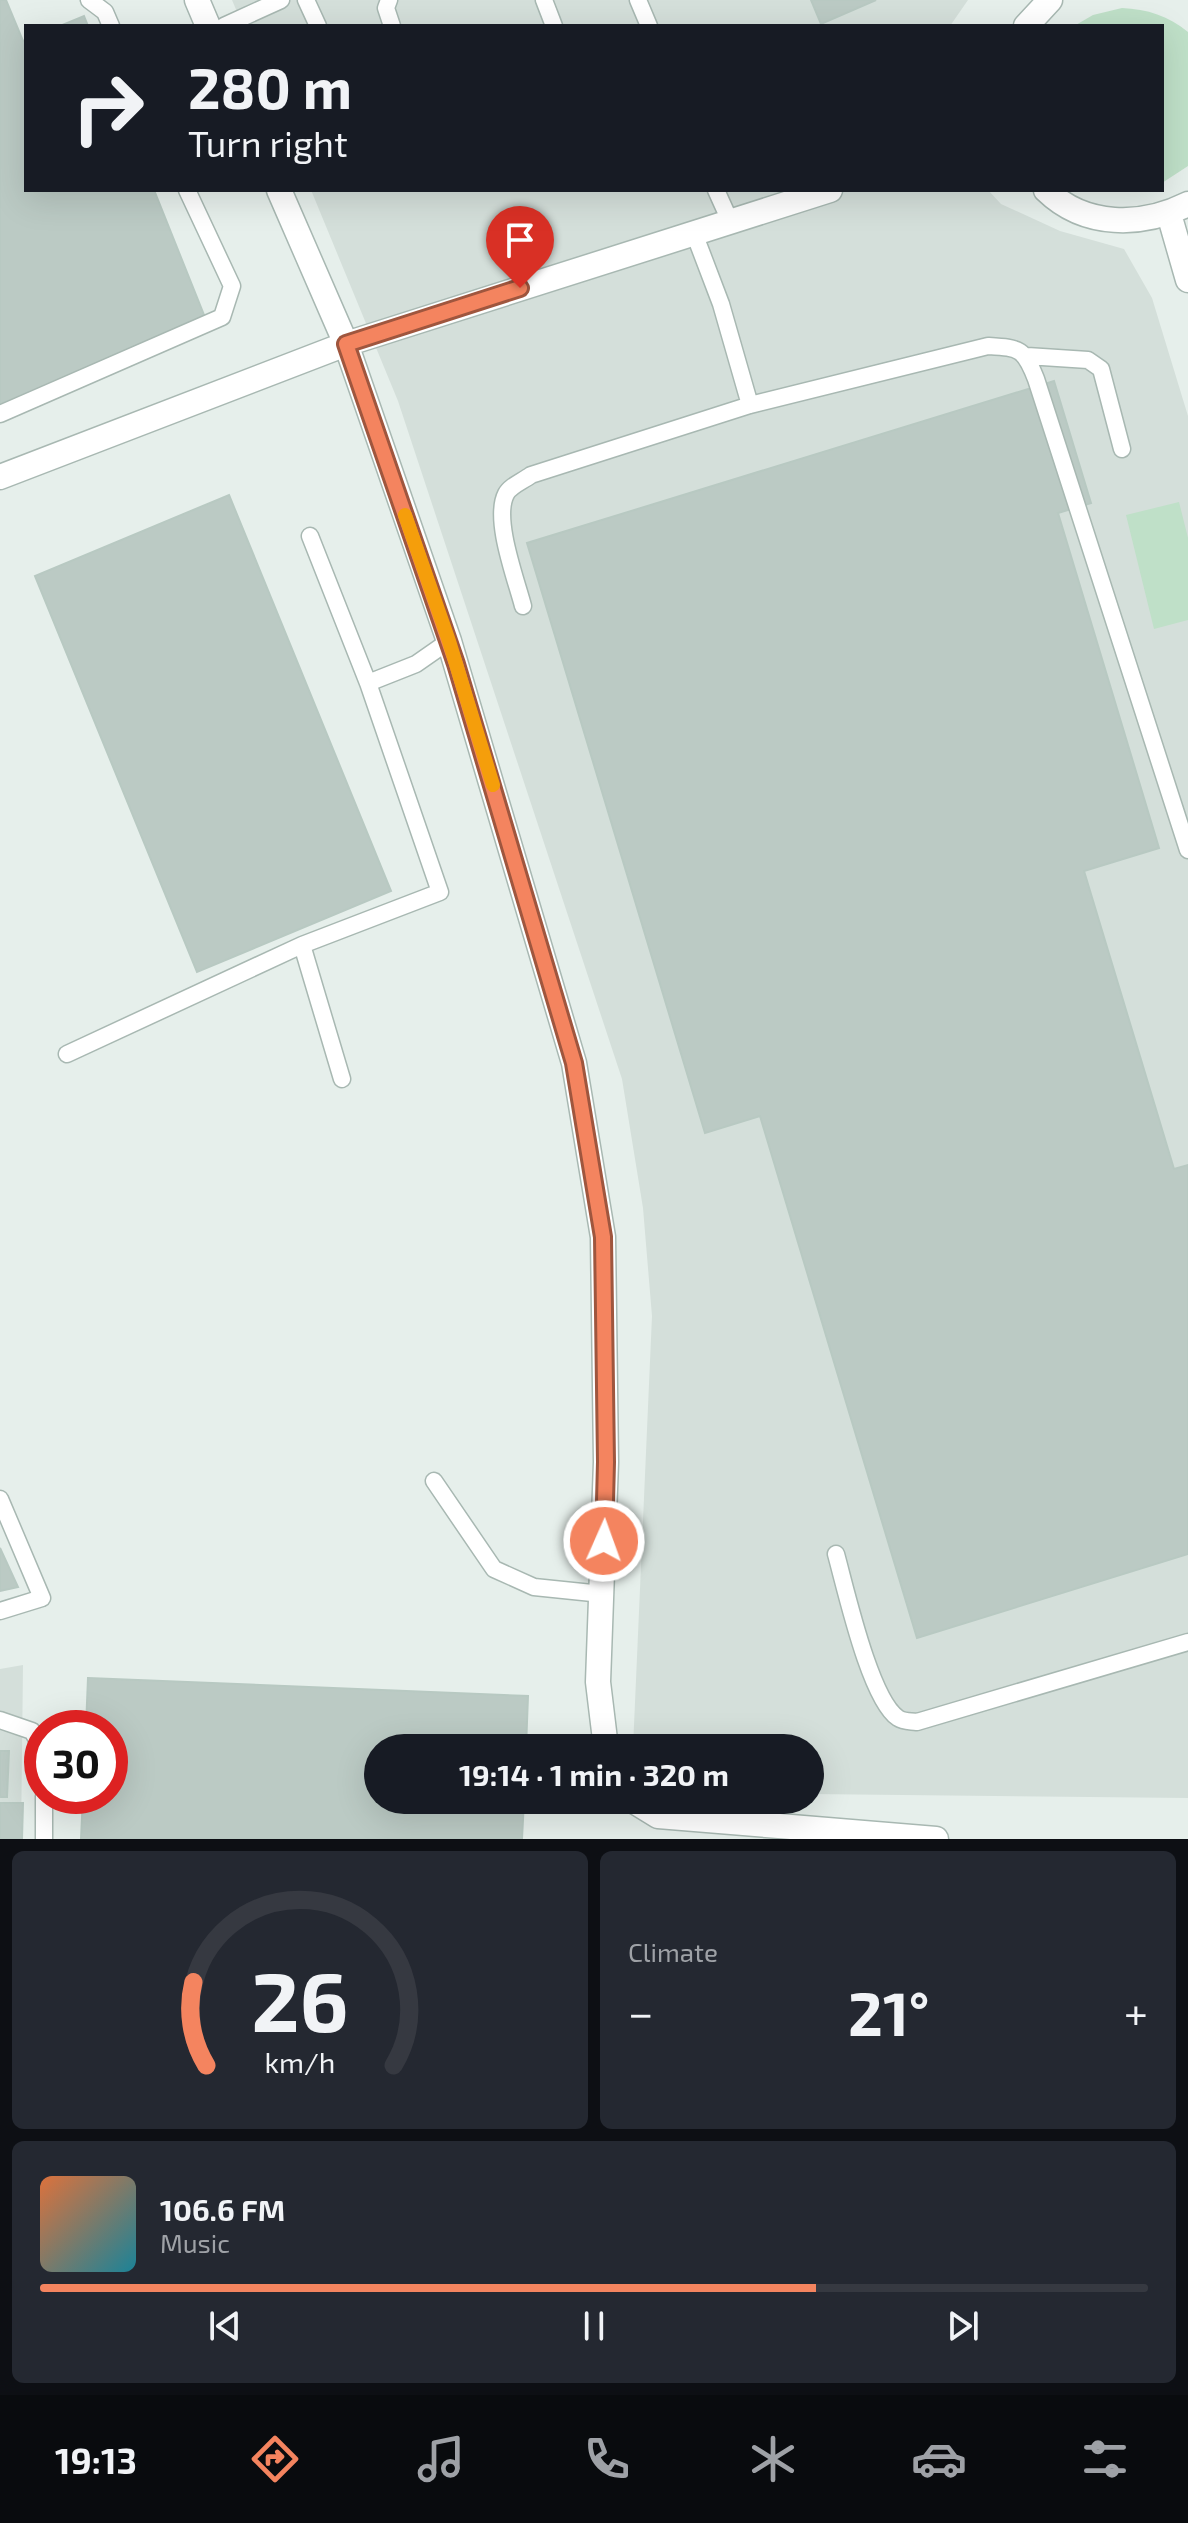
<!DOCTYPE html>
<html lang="en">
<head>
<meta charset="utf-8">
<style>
  body { margin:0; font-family:"Exo 2",sans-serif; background:#242831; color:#f1f3f6; height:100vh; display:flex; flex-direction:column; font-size:30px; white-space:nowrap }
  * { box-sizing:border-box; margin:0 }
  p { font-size:26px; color:#9ea1a6 }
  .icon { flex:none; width:44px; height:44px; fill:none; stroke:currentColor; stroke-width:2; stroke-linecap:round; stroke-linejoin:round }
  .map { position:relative; height:1839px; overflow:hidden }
  .drawer { display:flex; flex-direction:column; gap:12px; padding:12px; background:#0d0f14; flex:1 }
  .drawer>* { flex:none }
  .guide { position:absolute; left:24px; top:24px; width:1140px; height:168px; border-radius:0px; box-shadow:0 8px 32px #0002; background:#171b24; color:#f1f3f6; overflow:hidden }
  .speed { position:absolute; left:24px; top:1710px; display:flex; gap:16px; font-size:40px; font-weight:700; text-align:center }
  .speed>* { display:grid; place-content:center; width:104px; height:104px; border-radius:50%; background:#171b24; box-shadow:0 8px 32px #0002; line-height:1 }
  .speed .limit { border:12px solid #d22; background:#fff; color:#111 }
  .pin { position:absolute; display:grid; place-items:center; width:68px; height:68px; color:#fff; margin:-82px -34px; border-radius:50% 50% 50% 0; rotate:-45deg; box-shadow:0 0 8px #0007 }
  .pin .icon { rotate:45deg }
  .me { position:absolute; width:88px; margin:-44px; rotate:2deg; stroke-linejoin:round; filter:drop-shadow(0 0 6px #0008) }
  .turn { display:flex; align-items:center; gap:28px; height:168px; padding:0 32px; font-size:36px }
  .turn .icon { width:104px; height:104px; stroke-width:2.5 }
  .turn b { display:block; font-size:56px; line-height:68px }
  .big { font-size:60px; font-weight:700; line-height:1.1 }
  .drawer .widget { flex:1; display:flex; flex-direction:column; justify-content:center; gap:12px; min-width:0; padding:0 28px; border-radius:12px; background:#242831 }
  .drawer .dial { align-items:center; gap:0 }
  .dial svg { height:208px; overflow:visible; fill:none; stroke:#363941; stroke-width:7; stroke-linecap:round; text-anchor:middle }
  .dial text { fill:#f1f3f6; stroke:none }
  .song { display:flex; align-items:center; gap:24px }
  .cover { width:96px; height:96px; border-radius:12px; background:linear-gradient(135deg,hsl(20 70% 55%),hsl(190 70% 35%)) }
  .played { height:8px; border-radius:4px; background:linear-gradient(90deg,#f4845f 70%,#363941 70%) }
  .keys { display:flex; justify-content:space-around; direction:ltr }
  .heat { display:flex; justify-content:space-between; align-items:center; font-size:44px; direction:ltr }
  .drawer .tiles { flex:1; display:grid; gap:12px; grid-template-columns:1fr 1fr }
  .widget:last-child { grid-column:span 2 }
  .trip { position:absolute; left:364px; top:1734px; width:460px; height:80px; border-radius:40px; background:#171b24; box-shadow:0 8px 32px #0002; font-weight:700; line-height:80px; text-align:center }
  .tabs { display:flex; height:128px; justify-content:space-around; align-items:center; background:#090b0e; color:#9ea1a6 }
  .tabs .icon { width:56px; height:56px }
  .tabs .current { color:#f4845f }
  .tabs b { font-size:36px; color:#f1f3f6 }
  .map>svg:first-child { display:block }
  .built { fill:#d4dfda }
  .green { fill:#bfe0c8 }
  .building { fill:#bbcac4; stroke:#b8c9c2; stroke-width:2 }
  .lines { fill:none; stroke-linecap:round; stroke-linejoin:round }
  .lane-casing { stroke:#a8b8b2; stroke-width:19 }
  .street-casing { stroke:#a8b8b2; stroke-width:27 }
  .lane { stroke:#fff; stroke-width:16 }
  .street { stroke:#fff; stroke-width:24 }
  .route-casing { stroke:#9f563e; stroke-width:20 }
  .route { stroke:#f4845f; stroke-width:14 }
  .slow { stroke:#f59e0b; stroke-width:14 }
</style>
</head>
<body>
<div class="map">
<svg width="1188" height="1839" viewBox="0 0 1188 1839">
  <rect width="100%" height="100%" fill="#e6efeb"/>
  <path class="built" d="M 232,0 L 968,0 L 950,26 L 243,26 Z
    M 311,190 L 988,190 L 1001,204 L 1060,231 L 1124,249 L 1152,298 L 1188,416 L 1188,1798 L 810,1794 L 810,1748 L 633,1748 L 652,1316 L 643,1208 L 622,1079 L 398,401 Z
    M 23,1665 L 21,1839 L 0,1839 L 0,1669 Z"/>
  <path class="green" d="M 1122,8 C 1147,9 1169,16 1188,32 L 1188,166 L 1162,183 L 1162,26 L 1074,26 L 1093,15 Z
    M 1179,502 L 1188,538 L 1188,620 L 1154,629 L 1126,515 Z"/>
  <path class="building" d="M 0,0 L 6,0 L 23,41 L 26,40 L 26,190 L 154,190 L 206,320 L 0,404 Z
    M 811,0 L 876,0 L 821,24 Z
    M 84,16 L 88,26 L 60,26 Z
    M 1054,381 L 1091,503 L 1058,513 L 1159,848 L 1084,871 L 1174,1169 L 1188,1165 L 1188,1554 L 917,1638 L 760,1116 L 705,1133 L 527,543 Z
    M 229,495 L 391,891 L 197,972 L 35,576 Z
    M 0,1548 L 18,1587 L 0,1591 Z
    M 88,1678 L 528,1696 L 526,1748 L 378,1748 L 378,1800 L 524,1800 L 522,1839 L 81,1839 L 83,1796 L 110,1796 L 110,1728 L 86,1728 Z
    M 0,1751 L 9,1751 L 7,1797 L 0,1797 Z
    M 0,1803 L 23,1803 L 22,1839 L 0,1839 Z"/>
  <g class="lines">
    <g class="lane-casing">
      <path id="lane" d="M 89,0 L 105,12 L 111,26
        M 306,0 L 318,26
        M 389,0 L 386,8 L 392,26
        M 544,0 L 554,26
        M 638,0 L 649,26
        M 224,26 L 281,0
        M 716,190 L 730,221
        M 694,233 L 721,304 L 750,405
        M 1027,356 L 1088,360 L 1101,369 L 1122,449
        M 0,414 L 222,317 L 232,286 L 187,190
        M 310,536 L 368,683 L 416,664 L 449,641
        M 523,606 C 516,579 493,519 506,494 C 510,486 523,481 531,475 L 750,405 L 988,346 C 1020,348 1024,348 1036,379 L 1188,850
        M 302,945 L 342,1079
        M 67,1054 L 302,945 L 440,892 L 368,683
        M 434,1481 L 494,1569 L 534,1587 L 602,1594
        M 0,1499 L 42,1598 L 0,1611
        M 836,1554 C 846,1590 870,1699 898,1718 C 904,1722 910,1721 917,1722 L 1188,1642
        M 0,1720 L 32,1731 L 42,1748
        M 44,1839 L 44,1796"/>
    </g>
    <g class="street-casing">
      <path id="street" d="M 197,0 L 208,26
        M 1026,26 L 1050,0
        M 279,190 L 346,344 L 449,641 L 574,1063 L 603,1237 L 606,1462 L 598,1682 L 606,1748
        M 1046,190 C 1085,228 1142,227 1188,204
        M 1169,214 L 1188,280
        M 0,477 L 346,344 L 830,190
        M 632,1800 L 658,1816 L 936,1839"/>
    </g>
    <use href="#lane" class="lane"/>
    <use href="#street" class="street"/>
  </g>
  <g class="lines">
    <g class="route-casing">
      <path id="route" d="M 520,288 L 346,344 L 456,664 L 574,1063 L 603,1237 L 606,1462 L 604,1541"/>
    </g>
    <use href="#route" class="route"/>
    <path class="slow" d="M 405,515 L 449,641 L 493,785"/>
  </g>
</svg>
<div class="speed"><div class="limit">30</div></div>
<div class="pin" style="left:520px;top:288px;background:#d93025"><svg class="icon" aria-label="arrive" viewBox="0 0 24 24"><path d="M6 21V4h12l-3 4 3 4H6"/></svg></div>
<svg class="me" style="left:604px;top:1541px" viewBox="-20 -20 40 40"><circle r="17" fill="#f4845f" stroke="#fff" stroke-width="3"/><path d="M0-11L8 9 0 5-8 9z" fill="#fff"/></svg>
<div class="trip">19:14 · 1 min · 320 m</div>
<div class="guide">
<div class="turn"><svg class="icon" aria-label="right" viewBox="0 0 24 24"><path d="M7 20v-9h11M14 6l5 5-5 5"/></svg><div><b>280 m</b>Turn right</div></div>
</div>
</div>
<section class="drawer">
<div class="tiles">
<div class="widget dial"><svg viewBox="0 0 100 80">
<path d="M14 69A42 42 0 1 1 86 69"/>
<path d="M14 69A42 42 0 0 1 9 37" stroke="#f4845f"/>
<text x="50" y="56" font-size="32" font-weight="700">26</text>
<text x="50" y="72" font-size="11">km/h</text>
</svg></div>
<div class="widget"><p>Climate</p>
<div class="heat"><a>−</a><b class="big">21°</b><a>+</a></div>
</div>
<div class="widget">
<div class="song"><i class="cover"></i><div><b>106.6 FM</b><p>Music</p></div></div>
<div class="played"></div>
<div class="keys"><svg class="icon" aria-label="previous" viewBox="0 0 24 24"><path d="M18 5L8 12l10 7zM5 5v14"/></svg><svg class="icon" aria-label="pause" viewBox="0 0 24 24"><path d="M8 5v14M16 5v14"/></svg><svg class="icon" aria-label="next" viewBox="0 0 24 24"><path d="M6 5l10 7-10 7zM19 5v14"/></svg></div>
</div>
</div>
</section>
<nav class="tabs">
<b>19:13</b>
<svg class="icon current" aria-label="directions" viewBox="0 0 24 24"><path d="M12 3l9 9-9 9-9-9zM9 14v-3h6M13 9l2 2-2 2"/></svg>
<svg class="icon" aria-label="music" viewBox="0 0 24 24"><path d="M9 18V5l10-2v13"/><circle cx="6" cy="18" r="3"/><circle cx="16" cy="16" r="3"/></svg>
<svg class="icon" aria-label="phone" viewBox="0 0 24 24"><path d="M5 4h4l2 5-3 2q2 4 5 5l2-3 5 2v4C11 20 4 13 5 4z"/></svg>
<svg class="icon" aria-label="climate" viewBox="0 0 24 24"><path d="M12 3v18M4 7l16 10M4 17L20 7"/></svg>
<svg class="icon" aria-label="car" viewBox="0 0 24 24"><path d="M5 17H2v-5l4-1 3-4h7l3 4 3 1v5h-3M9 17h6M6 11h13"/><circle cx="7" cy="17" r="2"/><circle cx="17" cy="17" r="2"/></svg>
<svg class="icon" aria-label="filters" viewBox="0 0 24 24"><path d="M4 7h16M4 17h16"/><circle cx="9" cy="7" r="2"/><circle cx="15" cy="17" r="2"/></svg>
</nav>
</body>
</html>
